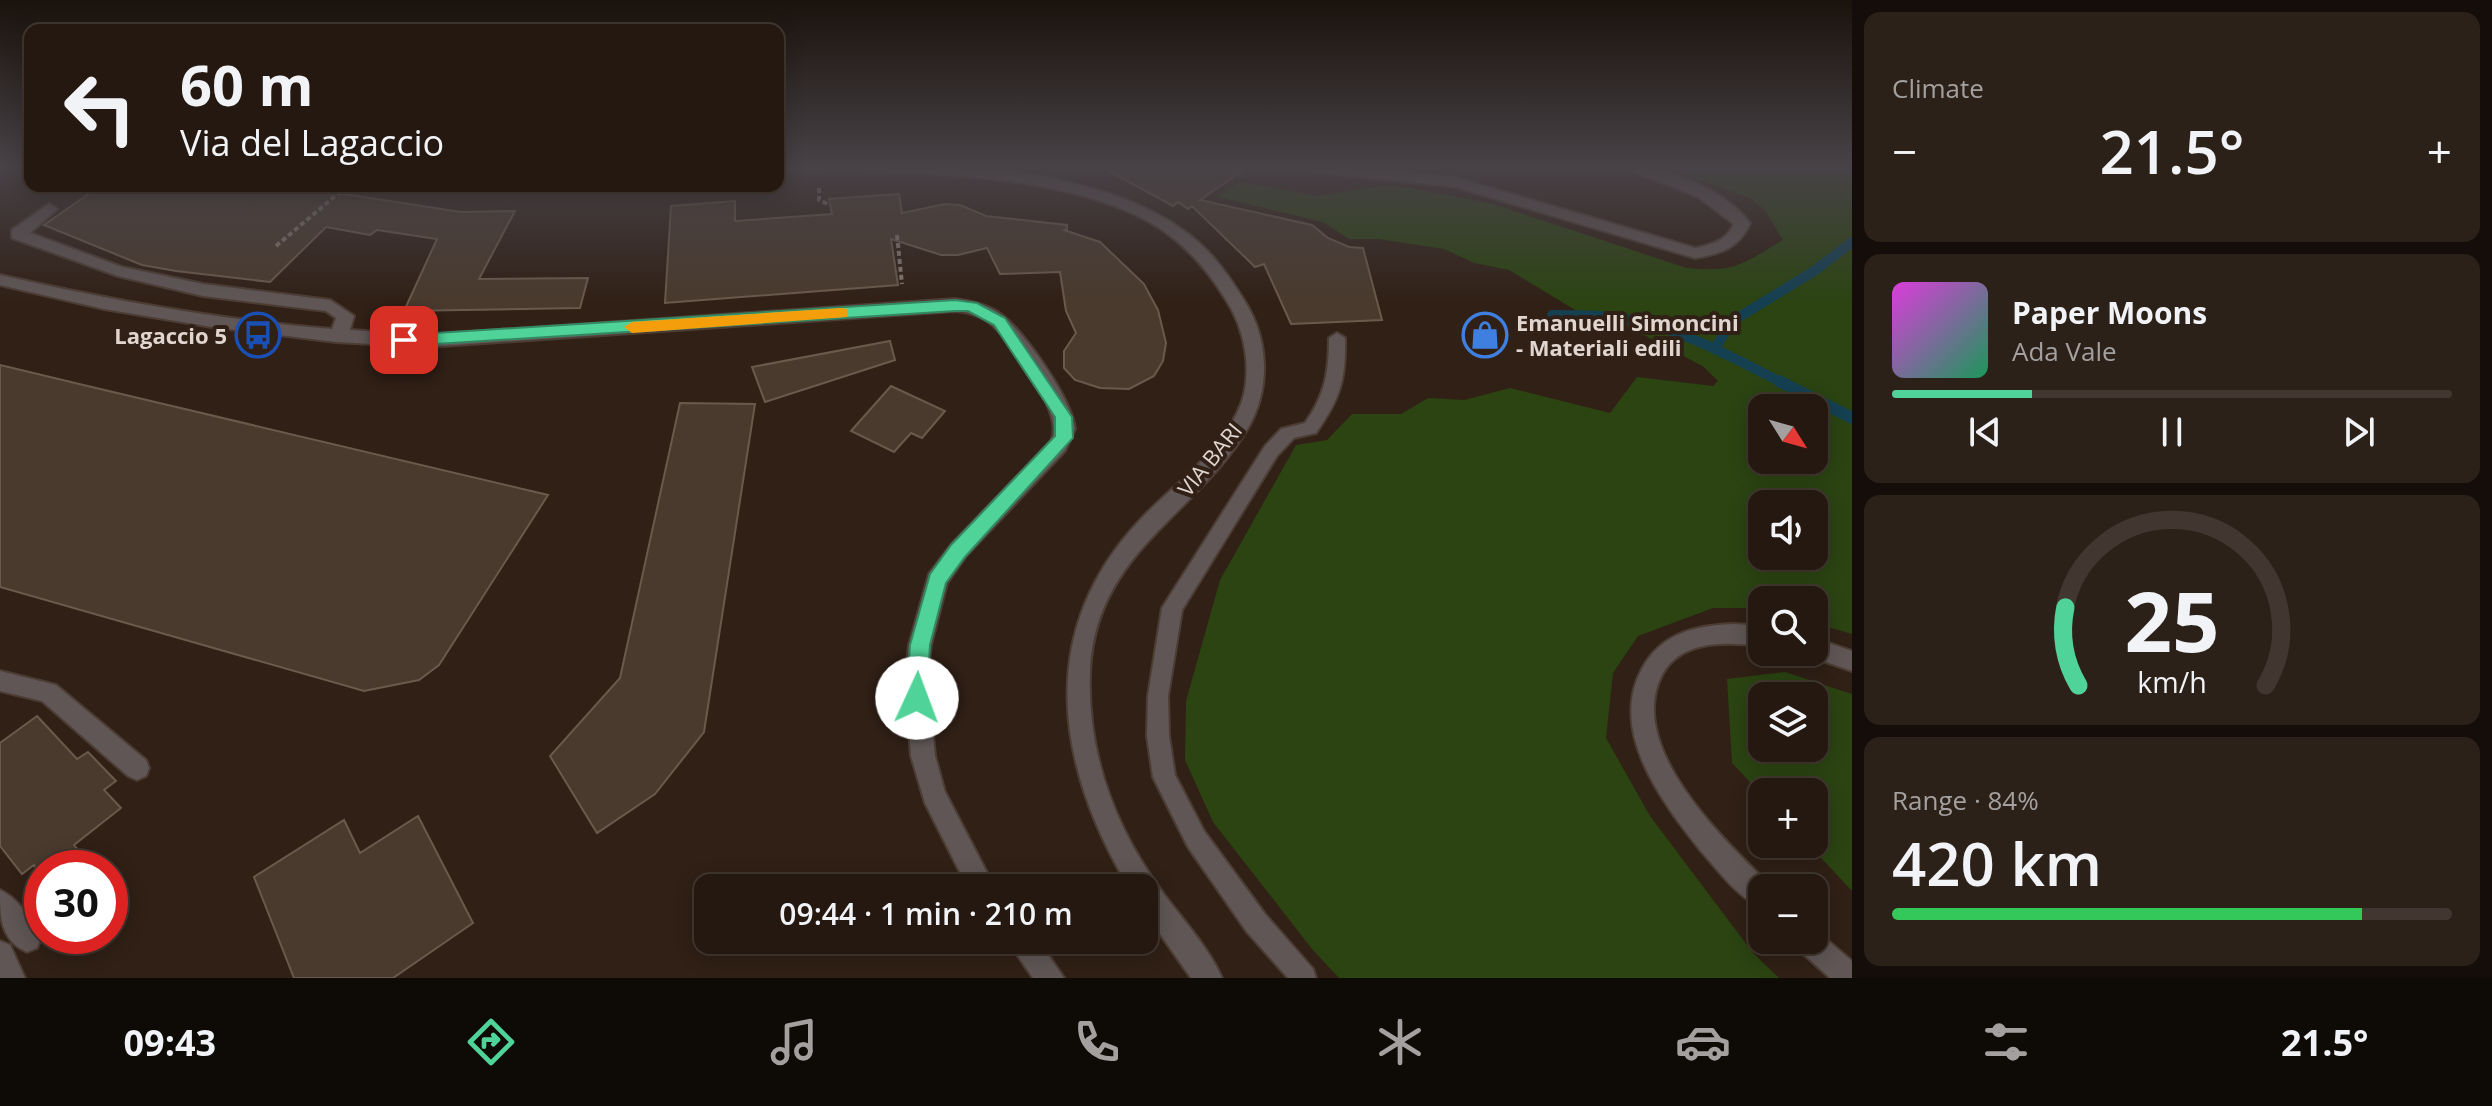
<!DOCTYPE html>
<html lang="en">
<head>
<meta charset="utf-8">
<style>
  body { margin:0; font-family:"Open Sans",sans-serif; background:#2c2119; color:#f1f3f6; height:100vh; display:flex; flex-direction:column; font-size:30px; white-space:nowrap }
  * { box-sizing:border-box; margin:0 }
  p { font-size:26px; color:#a3a09f }
  .icon { flex:none; width:44px; height:44px; fill:none; stroke:currentColor; stroke-width:2; stroke-linecap:round; stroke-linejoin:round }
  .map { position:relative; flex:1; overflow:hidden }
  .details { display:flex; flex-direction:column; gap:12px; padding:12px; background:#140d09; width:640px }
  .details>* { flex:none }
  .guide { position:absolute; left:24px; top:24px; width:760px; height:168px; border-radius:16px; box-shadow:0 4px 20px #0003,0 0 0 2px #413730; background:#241810; color:#f1f3f6; overflow:hidden }
  .needle { width:52px; rotate:127deg }
  .controls { position:absolute; left:1748px; top:394px; display:grid; gap:16px }
  .controls a { display:grid; place-items:center; width:80px; height:80px; border-radius:16px; background:#241810; box-shadow:0 4px 20px #0003,0 0 0 2px #413730; font-size:40px }
  .speed { position:absolute; left:24px; top:850px; display:flex; gap:16px; font-size:40px; font-weight:700; text-align:center }
  .speed>* { display:grid; place-content:center; width:104px; height:104px; border-radius:50%; background:#241810; box-shadow:0 4px 20px #0003,0 0 0 2px #413730; line-height:1 }
  .speed .limit { border:12px solid #d22; background:#fff; color:#111 }
  .pin { position:absolute; display:grid; place-items:center; width:68px; height:68px; color:#fff; margin:-34px; border-radius:16px; box-shadow:0 4px 12px #0006 }
  .me { position:absolute; width:88px; margin:-44px; rotate:2deg; stroke-linejoin:round; filter:drop-shadow(0 0 6px #0008) }
  .turn { display:flex; align-items:center; gap:28px; height:168px; padding:0 24px; font-size:36px }
  .turn .icon { width:104px; height:104px; stroke-width:2.5 }
  .turn b { display:block; font-size:56px; line-height:68px }
  .big { font-size:60px; font-weight:600; line-height:1.1 }
  .details .tile { flex:1; display:flex; flex-direction:column; justify-content:center; gap:12px; min-width:0; padding:0 28px; border-radius:16px; background:#2c2119 }
  .details .dial { align-items:center; gap:0 }
  .dial svg { height:208px; overflow:visible; fill:none; stroke:#413730; stroke-width:7; stroke-linecap:round; text-anchor:middle }
  .dial text { fill:#f1f3f6; stroke:none }
  .song { display:flex; align-items:center; gap:24px }
  .cover { width:96px; height:96px; border-radius:12px; background:linear-gradient(135deg,hsl(300 70% 55%),hsl(150 70% 35%)) }
  .played { height:8px; border-radius:4px; background:linear-gradient(90deg,#50d398 25%,#413730 25%) }
  .keys { display:flex; justify-content:space-around; direction:ltr }
  .heat { display:flex; justify-content:space-between; align-items:center; font-size:44px; direction:ltr }
  .charge { height:12px; border-radius:6px; background:linear-gradient(90deg,#34c759 84%,#413730 0) }
  .trip { position:absolute; left:694px; top:874px; width:464px; height:80px; border-radius:16px; background:#241810; box-shadow:0 4px 20px #0003,0 0 0 2px #413730; font-weight:600; line-height:80px; text-align:center }
  .menu { display:flex; height:128px; justify-content:space-around; align-items:center; background:#0e0a06; color:#a3a09f }
  .menu .icon { width:56px; height:56px }
  .menu .on { color:#50d398 }
  .menu b { font-size:36px; color:#f1f3f6 }
  main { display:flex; flex:1; min-height:0 }
  .map>svg:first-child { display:block }
  .green { fill:#2b4412; fill-rule:evenodd }
  .lines { fill:none; stroke-linecap:round; stroke-linejoin:round }
  .stream-far1 { stroke:#154052; stroke-width:10 }
  .stream { stroke:#154052; stroke-width:12 }
  .building { fill:#493a2d; stroke:#6a5a4c; stroke-width:2 }
  .service-casing { stroke:#4c3d34; stroke-width:4 }
  .minor-casing { stroke:#4c3d34; stroke-width:4 }
  .tertiary-casing { stroke:#4c3d34; stroke-width:4 }
  .path { stroke:#857870; stroke-width:4; stroke-dasharray:5 3; stroke-linecap:butt }
  .service { fill:#605656; fill-rule:evenodd }
  .minor { fill:#605656; fill-rule:evenodd }
  .tertiary { fill:#605656; fill-rule:evenodd }
  .route { fill:#50d398; stroke:#348963; stroke-width:2 }
  .slow { fill:#f59e0b }
  .labels { text-anchor:middle; dominant-baseline:central; stroke-width:8; stroke-linejoin:round; paint-order:stroke }
  .poi-label { font-size:22px; font-weight:bold; fill:#e0d5cf; stroke:#302016; text-anchor:start }
  .street-label { font-size:22px; fill:#e0d5cf; stroke:#302016 }
</style>
</head>
<body>
<main>
<div class="map">
<svg width="1852" height="978" viewBox="0 0 1852 978">
  <rect width="100%" height="100%" fill="#302016"/>
  <path class="green" d="M 1656,165 L 1852,165 L 1852,634 L 1814,623 L 1814,600 L 1762,600 L 1762,608 L 1713,608 L 1638,636 L 1613,673 L 1606,738 L 1650,816 L 1753,953 L 1779,978 L 1339,978 L 1312,949 L 1213,822 L 1185,760 L 1186,701 L 1220,580 L 1296,445 L 1327,440 L 1352,414 L 1401,414 L 1428,398 L 1464,400 L 1510,388 L 1610,413 L 1637,377 L 1713,386 L 1718,381 L 1704,367 L 1646,336 L 1585,316 L 1509,270 L 1474,263 L 1444,249 L 1379,239 L 1349,239 L 1323,222 L 1218,197 L 1238,182 L 1318,196 L 1381,186 L 1411,188 L 1493,204 L 1687,268 C 1735,273 1743,264 1783,240 L 1765,210 L 1750,198 ZM 1762,408 L 1814,408 L 1814,460 L 1762,460 ZM 1762,504 L 1814,504 L 1814,556 L 1762,556 Z
    M 1785,672 L 1852,694 L 1852,891 L 1808,844 L 1814,844 L 1814,792 L 1762,792 L 1762,795 L 1732,763 L 1727,679 ZM 1762,696 L 1814,696 L 1814,748 L 1762,748 Z"/>
  <g class="lines">
    <path class="stream-far1" d="M 1552,315 C 1583,315 1615,315 1645,323 C 1693,335 1739,361 1783,383
      M 1714,349 L 1734,320 L 1814,271 L 1852,242"/>
    <path class="stream" d="M 1779,381 L 1852,418"/>
  </g>
  <path class="building" d="M 1098,165 L 1242,171 L 1200,200 L 1312,225 L 1328,238 L 1349,247 L 1363,248 L 1382,320 L 1291,324 L 1264,264 L 1255,267 L 1192,206 L 1188,209 L 1178,202 L 1173,206 Z
    M 100,186 L 292,186 L 461,212 L 515,211 L 479,279 L 588,278 L 580,308 L 404,311 L 437,239 L 377,230 L 370,235 L 326,227 L 270,282 L 176,271 L 142,265 L 44,225 Z
    M 899,194 L 902,213 L 945,204 L 960,205 L 986,216 L 1067,225 L 1067,229 L 1064,230 L 1100,242 L 1144,284 L 1158,310 L 1166,343 L 1163,361 L 1154,376 L 1129,389 L 1100,388 L 1075,380 L 1064,368 L 1064,351 L 1076,333 L 1066,311 L 1060,272 L 1000,274 L 987,248 L 958,255 L 941,255 L 891,239 L 898,285 L 665,303 L 671,206 L 735,201 L 735,221 L 832,214 L 829,199 Z
    M 890,341 L 895,360 L 765,402 L 752,367 Z
    M 0,365 L 96,388 L 548,495 L 439,665 L 419,680 L 364,691 L 0,587 Z
    M 891,386 L 945,411 L 922,438 L 911,433 L 894,452 L 851,431 Z
    M 680,403 L 755,404 L 704,732 L 655,794 L 597,833 L 550,756 L 620,678 Z
    M 37,716 L 77,759 L 88,752 L 116,781 L 104,790 L 121,808 L 74,845 L 82,855 L 65,868 L 36,868 L 34,865 L 22,874 L 0,846 L 0,743 Z
    M 418,816 L 473,923 L 393,978 L 294,978 L 254,877 L 344,820 L 360,853 Z"/>
  <g class="lines">
    <g class="service-casing">
      <path id="service" d="M 1337,333 L 1345,338 C 1346,380 1340,399 1316,433 L 1294,438 L 1277,456 L 1182,610 L 1168,696 L 1169,736 L 1175,775 L 1204,831 L 1265,914 L 1313,969 L 1316,978 L 1288,978 L 1247,932 L 1188,847 L 1153,777 L 1147,736 L 1148,696 L 1162,608 L 1265,446 L 1281,429 L 1305,423 C 1325,395 1329,372 1329,338 Z"/>
    </g>
    <g class="minor-casing">
      <path id="minor" d="M 1284,165 L 1335,165 L 1457,178 L 1695,248 C 1712,245 1727,240 1734,224 L 1698,197 L 1617,165 C 1661,165 1722,186 1750,223 C 1740,248 1720,254 1695,258 L 1456,187 L 1291,169 Z
        M 49,204 L 57,209 L 30,233 L 122,267 L 203,284 L 330,300 L 354,316 L 350,330 L 427,335 L 955,299 C 971,301 989,305 1002,315 C 1025,333 1072,399 1075,429 L 1065,451 L 965,557 L 947,583 L 931,645 L 927,678 L 935,756 L 945,792 L 995,888 L 968,888 L 925,803 L 911,756 L 905,678 L 909,645 L 929,574 L 951,545 L 1051,441 C 1066,415 1011,340 990,323 C 980,315 968,312 955,311 L 427,347 L 336,342 L 212,327 L 104,309 L 0,285 L 0,275 C 109,300 220,320 332,329 L 336,318 L 326,311 L 203,296 L 118,276 L 12,238 L 12,230 Z
        M 1735,624 L 1762,626 L 1762,646 C 1727,642 1681,639 1662,675 C 1625,747 1724,840 1771,886 L 1772,888 L 1762,888 L 1762,908 C 1738,898 1717,869 1700,850 C 1662,802 1608,731 1642,669 C 1661,633 1696,625 1735,624 Z
        M 1814,638 L 1852,651 L 1852,671 L 1806,655 L 1805,652 L 1814,652 Z
        M 0,671 L 56,685 L 146,760 L 149,768 L 146,776 L 137,780 L 128,776 L 42,701 L 0,691 Z
        M 0,890 C 17,897 33,921 41,938 L 37,948 L 27,952 C 0,940 0,916 0,890 Z
        M 1814,929 L 1852,961 L 1852,978 L 1830,978 L 1799,950 L 1795,940 L 1814,940 Z
        M 1007,940 L 1038,940 L 1064,978 L 1033,978 Z
        M 0,941 L 10,945 L 25,978 L 0,978 Z"/>
    </g>
    <g class="tertiary-casing">
      <path id="tertiary" d="M 778,165 C 902,165 1088,155 1191,236 C 1213,253 1229,276 1244,300 C 1269,339 1271,388 1248,428 C 1196,516 1095,552 1090,672 C 1087,754 1115,828 1163,893 C 1183,920 1209,948 1222,978 L 1191,978 L 1144,911 L 1144,888 L 1129,888 C 1057,767 1034,633 1139,521 C 1173,484 1222,453 1241,404 C 1253,371 1245,329 1226,300 C 1206,267 1181,239 1146,220 C 1055,171 881,168 778,172 Z
        M 495,186 L 587,186 L 579,191 L 503,191 Z"/>
    </g>
    <path class="path" d="M 819,188 L 819,200 L 830,205
      M 897,235 L 902,284
      M 276,246 L 347,186"/>
    <use href="#service" class="service"/>
    <use href="#minor" class="minor"/>
    <use href="#tertiary" class="tertiary"/>
  </g>
  <linearGradient id="sky" x2="0" y2="1"><stop stop-color="#1a120c"/><stop offset="0.55" stop-color="#484247"/><stop offset="1" stop-color="#484247" stop-opacity="0"/></linearGradient>
  <rect width="1852" height="302" fill="url(#sky)"/>
  <path class="route" d="M 955,300 L 977,303 L 1005,318 L 1072,417 L 1073,438 L 965,557 L 946,583 L 930,645 L 927,698 L 924,705 L 917,708 L 909,705 L 906,698 L 910,645 L 930,574 L 951,545 L 1055,436 L 1055,417 L 994,325 L 968,311 L 955,311 L 404,346 L 396,340 L 404,335 Z"/>
  <path class="slow" d="M 841,308 L 847,309 L 847,317 L 632,333 L 624,327 L 632,322 Z"/>
  <defs>
    <g id="bus-ring" transform="scale(2.3)"><circle r="9.5" fill="#302016" stroke="#1a4fb4" stroke-width="1.5"/><path d="M-5-6H5V4H4V6H2V4H-2V6H-4V4H-5ZM-3.5-4V0h7V-4ZM-3.5 1.2v1.5H-2V1.2ZM2 1.2v1.5H3.5V1.2Z" fill="#1a4fb4"/></g>
    <g id="shop-ring" transform="scale(2.3)"><circle r="9.5" fill="#302016" stroke="#3f7fe0" stroke-width="1.5"/><path d="M-5-2.5h2.3a2.7 3.5 0 0 1 5.4 0H5L5.5 6h-11ZM-1.5-2.5h3a1.5 2.3 0 0 0-3 0Z" fill="#3f7fe0"/></g>
  </defs>
  <g fill-rule="evenodd">
    <use href="#bus-ring" x="258" y="335"/>
    <use href="#shop-ring" x="1485" y="335"/>
  </g>
  <g class="labels">
    <g class="poi-label">
      <text x="1516" y="322">Emanuelli Simoncini<tspan x="1516" dy="25">- Materiali edili</tspan></text>
      <text x="227" y="335" text-anchor="end">Lagaccio 5</text>
    </g>
    <g class="street-label">
      <text transform="translate(1209 459) rotate(-51)">VIA BARI</text>
    </g>
  </g>
</svg>
<div class="controls">
<a><svg class="needle" viewBox="-14 -14 28 28"><path d="M0-13l5 13h-10z" fill="#e53935"/><path d="M0 13l5-13h-10z" fill="#a3a09f"/></svg></a>
<a><svg class="icon" aria-label="sound" viewBox="0 0 24 24"><path d="M4 9h4l5-4v14l-5-4H4zM17 9q2 3 0 6"/></svg></a>
<a><svg class="icon" aria-label="search" viewBox="0 0 24 24"><circle cx="10" cy="10" r="6"/><path d="M15 15l6 6"/></svg></a>
<a><svg class="icon" aria-label="layers" viewBox="0 0 24 24"><path d="M12 4l9 5-9 5-9-5zM3 14l9 5 9-5"/></svg></a>
<a>+</a>
<a>−</a>
</div>
<div class="speed"><div class="limit">30</div></div>
<div class="pin" style="left:404px;top:340px;background:#d93025"><svg class="icon" aria-label="arrive" viewBox="0 0 24 24"><path d="M6 21V4h12l-3 4 3 4H6"/></svg></div>
<svg class="me" style="left:917px;top:698px" viewBox="-20 -20 40 40"><circle r="19" fill="#fff"/><path d="M0-13L10 11 0 6-10 11z" fill="#50d398"/></svg>
<div class="trip">09:44 · 1 min · 210 m</div>
<div class="guide">
<div class="turn"><svg class="icon" aria-label="left" viewBox="0 0 24 24"><path d="M17 20v-9H6M10 6l-5 5 5 5"/></svg><div><b>60 m</b>Via del Lagaccio</div></div>
</div>
</div>
<section class="details">
<div class="tile"><p>Climate</p>
<div class="heat"><a>−</a><b class="big">21.5°</b><a>+</a></div>
</div>
<div class="tile">
<div class="song"><i class="cover"></i><div><b>Paper Moons</b><p>Ada Vale</p></div></div>
<div class="played"></div>
<div class="keys"><svg class="icon" aria-label="previous" viewBox="0 0 24 24"><path d="M18 5L8 12l10 7zM5 5v14"/></svg><svg class="icon" aria-label="pause" viewBox="0 0 24 24"><path d="M8 5v14M16 5v14"/></svg><svg class="icon" aria-label="next" viewBox="0 0 24 24"><path d="M6 5l10 7-10 7zM19 5v14"/></svg></div>
</div>
<div class="tile dial"><svg viewBox="0 0 100 80">
<path d="M14 69A42 42 0 1 1 86 69"/>
<path d="M14 69A42 42 0 0 1 9 39" stroke="#50d398"/>
<text x="50" y="56" font-size="32" font-weight="700">25</text>
<text x="50" y="72" font-size="11">km/h</text>
</svg></div>
<div class="tile"><p>Range · 84%</p><b class="big">420 km</b><div class="charge"></div></div>
</section>
</main>
<nav class="menu">
<b>09:43</b>
<svg class="icon on" aria-label="directions" viewBox="0 0 24 24"><path d="M12 3l9 9-9 9-9-9zM9 14v-3h6M13 9l2 2-2 2"/></svg>
<svg class="icon" aria-label="music" viewBox="0 0 24 24"><path d="M9 18V5l10-2v13"/><circle cx="6" cy="18" r="3"/><circle cx="16" cy="16" r="3"/></svg>
<svg class="icon" aria-label="phone" viewBox="0 0 24 24"><path d="M5 4h4l2 5-3 2q2 4 5 5l2-3 5 2v4C11 20 4 13 5 4z"/></svg>
<svg class="icon" aria-label="climate" viewBox="0 0 24 24"><path d="M12 3v18M4 7l16 10M4 17L20 7"/></svg>
<svg class="icon" aria-label="car" viewBox="0 0 24 24"><path d="M5 17H2v-5l4-1 3-4h7l3 4 3 1v5h-3M9 17h6M6 11h13"/><circle cx="7" cy="17" r="2"/><circle cx="17" cy="17" r="2"/></svg>
<svg class="icon" aria-label="filters" viewBox="0 0 24 24"><path d="M4 7h16M4 17h16"/><circle cx="9" cy="7" r="2"/><circle cx="15" cy="17" r="2"/></svg>
<b>21.5°</b>
</nav>
</body>
</html>
